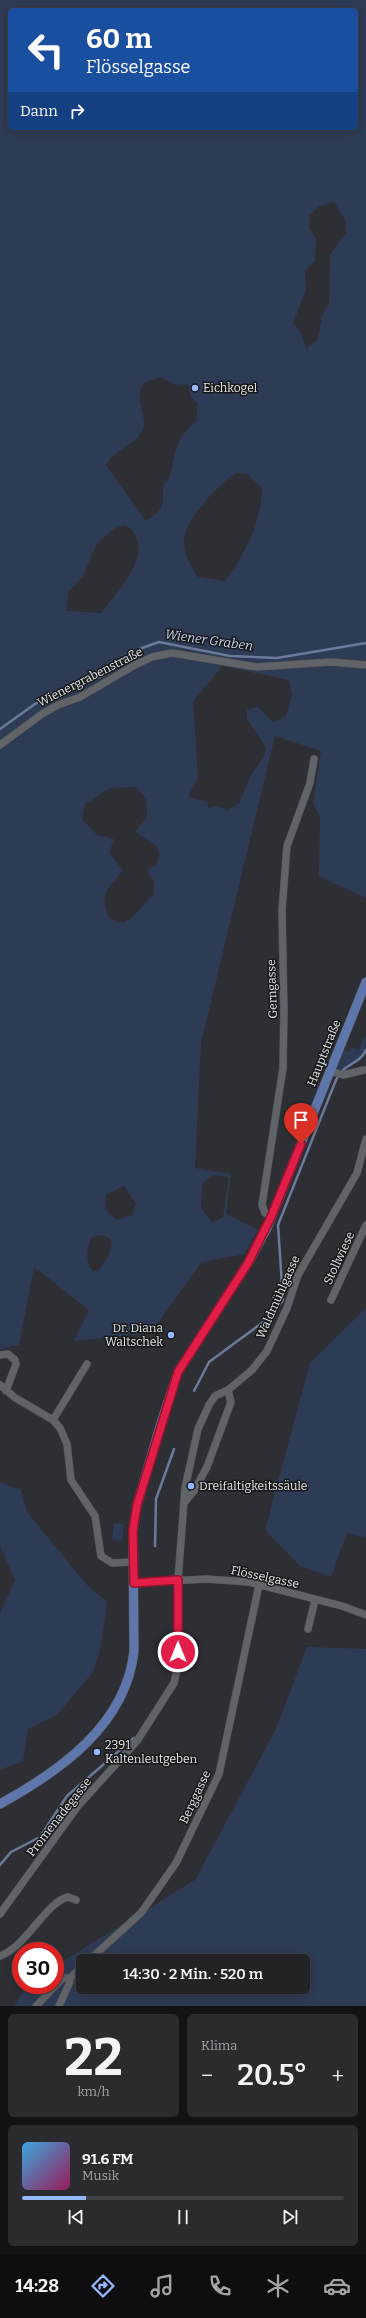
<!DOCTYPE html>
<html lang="de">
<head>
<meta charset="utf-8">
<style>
  body { margin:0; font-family:Bitter,serif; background:#2a2b2f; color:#f1f3f6; height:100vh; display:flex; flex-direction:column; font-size:15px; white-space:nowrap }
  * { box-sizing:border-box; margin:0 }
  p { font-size:13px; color:#a2a4a7 }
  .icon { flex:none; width:22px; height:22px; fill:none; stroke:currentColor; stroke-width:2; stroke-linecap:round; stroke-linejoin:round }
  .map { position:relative; height:2006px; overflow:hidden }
  .sheet { display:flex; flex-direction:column; gap:8px; padding:8px; background:#131315; flex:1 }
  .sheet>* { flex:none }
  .guide { position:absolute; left:8px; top:8px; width:350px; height:122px; border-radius:6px; box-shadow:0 2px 10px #0003,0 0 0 1px #3f4044; background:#1a4fa0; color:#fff; overflow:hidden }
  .speed { position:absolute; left:12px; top:1942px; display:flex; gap:8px; font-size:20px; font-weight:700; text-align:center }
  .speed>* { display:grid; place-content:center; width:52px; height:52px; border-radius:50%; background:#222327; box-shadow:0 2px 10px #0003,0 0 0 1px #3f4044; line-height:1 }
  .speed .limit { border:6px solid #d22; background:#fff; color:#111 }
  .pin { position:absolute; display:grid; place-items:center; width:34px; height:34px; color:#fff; margin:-41px -17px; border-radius:50% 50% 50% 0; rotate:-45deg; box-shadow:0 0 4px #0007 }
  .pin .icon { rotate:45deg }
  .me { position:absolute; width:44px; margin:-22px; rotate:0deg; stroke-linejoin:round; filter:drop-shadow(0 0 3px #0008) }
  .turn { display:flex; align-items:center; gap:14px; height:84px; padding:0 12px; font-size:18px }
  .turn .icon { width:52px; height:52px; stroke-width:2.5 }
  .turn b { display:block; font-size:28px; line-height:34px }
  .then { display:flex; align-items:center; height:38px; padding:0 12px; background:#0003; gap:8px; font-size:15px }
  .big { font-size:30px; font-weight:600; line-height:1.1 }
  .sheet .widget { flex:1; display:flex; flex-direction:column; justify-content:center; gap:6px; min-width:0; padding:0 14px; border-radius:6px; background:#2a2b2f }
  .sheet .dial { align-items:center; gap:0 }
  .dial b { font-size:52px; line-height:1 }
  .song { display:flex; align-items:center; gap:12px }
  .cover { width:48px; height:48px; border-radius:6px; background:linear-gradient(135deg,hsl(200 70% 55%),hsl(330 70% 35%)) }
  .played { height:4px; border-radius:2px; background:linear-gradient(90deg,#95b7fd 20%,#3f4044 20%) }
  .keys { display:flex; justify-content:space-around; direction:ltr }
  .heat { display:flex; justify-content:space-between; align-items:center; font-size:22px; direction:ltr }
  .sheet .tiles { flex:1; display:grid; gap:8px; grid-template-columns:1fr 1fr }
  .widget:last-child { grid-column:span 2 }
  .trip { position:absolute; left:76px; top:1954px; width:234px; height:40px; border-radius:6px; background:#222327; box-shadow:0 2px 10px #0003,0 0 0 1px #3f4044; font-weight:600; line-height:40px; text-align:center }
  .tab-bar { display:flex; height:64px; justify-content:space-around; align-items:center; background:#0e0e10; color:#a2a4a7 }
  .tab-bar .icon { width:28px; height:28px }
  .tab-bar .current { color:#95b7fd }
  .tab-bar b { font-size:18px; color:#f1f3f6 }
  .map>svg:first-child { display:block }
  .green { fill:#2e3b54; fill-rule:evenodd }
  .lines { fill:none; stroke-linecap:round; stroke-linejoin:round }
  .stream { stroke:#6c7a9a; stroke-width:2.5 }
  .minor-casing { stroke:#4b4e51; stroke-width:8 }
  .major-casing { stroke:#4b4e51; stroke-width:10 }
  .minor { stroke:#606368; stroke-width:7 }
  .major { stroke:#5e76aa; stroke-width:9 }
  .route-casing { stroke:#92132f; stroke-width:10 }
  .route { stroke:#e11d48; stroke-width:7 }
  .poi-dot { fill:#95b7fd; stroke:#16181a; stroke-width:1.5 }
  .labels { text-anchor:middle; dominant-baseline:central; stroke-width:3; stroke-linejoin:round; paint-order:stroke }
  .poi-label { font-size:12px; fill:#e4e6e9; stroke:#16181a; text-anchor:start }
  .street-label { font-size:12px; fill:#e4e6e9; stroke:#16181a }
  .water-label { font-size:13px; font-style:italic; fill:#c7d6f3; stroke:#16181a }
</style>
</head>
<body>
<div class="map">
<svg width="366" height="2006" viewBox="0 0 366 2006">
  <rect width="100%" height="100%" fill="#2d2f34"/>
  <path class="green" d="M 0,0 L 366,0 L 366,898 L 319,876 L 320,816 L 313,804 L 321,751 L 275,736 L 201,1043 L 195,1168 L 231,1174 L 226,1214 L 258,1230 L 244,1254 L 202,1262 L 150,1333 L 74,1341 L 89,1310 L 34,1267 L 19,1345 L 0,1349 ZM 10,10 L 356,10 L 356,128 L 10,128 ZM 334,202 L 345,220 L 346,233 L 330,255 L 329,304 L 322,316 L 318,339 L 306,349 L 301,333 L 293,323 L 306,290 L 305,271 L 315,261 L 316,239 L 309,228 L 310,215 L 319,206 ZM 161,377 L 173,384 L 188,385 L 191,397 L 197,404 L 197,420 C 187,429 180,437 176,450 C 171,463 174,475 163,485 C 163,505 165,508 146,521 L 106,465 C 118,446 136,446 143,429 C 148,415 133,400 143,383 ZM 236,473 L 247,474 L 262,488 C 261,523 245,554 225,581 L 198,577 C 191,565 183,554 184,540 C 185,519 219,484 236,473 ZM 126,525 C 159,550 118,590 101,613 L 66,611 L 68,592 L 83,576 L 97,543 L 115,528 ZM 222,666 L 289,680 L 292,695 L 286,716 L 273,722 L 258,707 L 247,710 L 247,719 L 266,747 L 264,756 L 250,777 L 240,802 L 228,810 L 215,806 L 209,808 L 207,802 L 188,797 L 198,777 L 193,702 ZM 136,787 L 146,799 L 147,817 L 135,832 L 156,846 L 160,855 L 156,865 L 147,870 L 154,882 L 153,895 C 140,906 139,915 123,923 L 110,919 C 97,895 109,889 123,870 L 109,853 L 114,839 L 97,835 L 82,819 L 85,804 L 110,788 ZM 212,1175 L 229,1177 L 223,1217 L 212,1223 L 201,1207 L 202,1184 ZM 124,1186 L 136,1203 L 132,1215 L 116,1220 L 105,1209 L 106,1195 ZM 101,1235 L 108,1237 L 112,1242 L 109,1255 L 98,1271 L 93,1271 C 85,1261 86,1249 92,1237 Z
    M 366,1033 L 365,1055 L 343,1072 L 335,1070 L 344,1050 L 349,1052 L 352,1047 L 358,1050 Z
    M 366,1308 L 366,1538 L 347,1533 L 331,1577 L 300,1566 L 265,1530 L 310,1363 Z
    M 0,1482 L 21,1490 L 27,1512 L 87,1585 L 107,1602 L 101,1647 L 93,1672 L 58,1714 L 28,1729 L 23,1761 L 0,1770 L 0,1613 L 15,1580 L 0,1546 Z
    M 114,1523 L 124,1524 L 122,1541 L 112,1540 Z
    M 307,1647 L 366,1649 L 366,2006 L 14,2006 L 27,1985 L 55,1985 L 55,1966 L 195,1880 L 276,1729 ZM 83,1961 L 303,1961 L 303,1987 L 83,1987 Z"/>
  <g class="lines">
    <path class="stream" d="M 0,729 L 49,694 L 76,687 L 103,675 L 142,648 L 159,642 L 230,656 L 277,658 L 366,643
      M 194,1391 L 209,1362 L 270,1317 L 283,1300 L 278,1225 L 336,1080 C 345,1062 359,1065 366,1050
      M 155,1546 L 156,1499 L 174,1449
      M 0,1865 L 11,1852 L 40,1837 L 67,1796 L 134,1738"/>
    <g class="minor-casing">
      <path id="minor" d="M 0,745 L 42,714 L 58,705 L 80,697 L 135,665 L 152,657 L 172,653 L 257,667 L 331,662 L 366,665
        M 330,1071 L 343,1075 L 364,1070
        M 271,1217 L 265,1213 L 262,1205 L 283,1068 L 284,1010 L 282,910 L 287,846 L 310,783 L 314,759
        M 331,1300 L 366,1225
        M 0,1355 L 8,1354 L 15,1360 L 16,1364 L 6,1391
        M 0,1385 L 14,1397 L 53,1420 L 60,1428 L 67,1444 L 71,1480 L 95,1516 L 101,1556 L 112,1563 L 133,1562
        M 53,1420 L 87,1364
        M 184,1503 L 194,1491 L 207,1467 L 231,1402 L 228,1390
        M 134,1583 L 206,1579 L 249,1582 L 342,1606 L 366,1615
        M 308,1629 L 315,1600
        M 0,1914 L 78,1806 L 137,1741 L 174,1683 L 178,1666 L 178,1580 L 185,1488 L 198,1429 L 209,1405 L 215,1396 L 228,1390 L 252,1370 L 267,1351 L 287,1308 L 298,1275 L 357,1173 L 366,1139
        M 0,1956 C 26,1947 46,1902 68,1897 L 76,1900
        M 88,1961 L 141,1913 L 176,1863 L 219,1774 L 259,1585
        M 36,2006 L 63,1978 L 70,1978 L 83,1966
        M 59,2006 L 70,1982 L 70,1978"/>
    </g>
    <g class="major-casing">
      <path id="major" d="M 0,1804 C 60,1771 126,1725 134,1651 L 133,1531 L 137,1505 L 162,1420 L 178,1372 L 248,1263 L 267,1228 L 366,982"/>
    </g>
    <use href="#minor" class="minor"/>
    <use href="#major" class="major"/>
  </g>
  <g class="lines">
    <g class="route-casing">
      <path id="route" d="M 178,1652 L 178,1580 L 134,1583 L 133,1531 L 137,1505 L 178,1372 L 248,1263 L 271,1217 L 301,1144"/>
    </g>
    <use href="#route" class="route"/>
  </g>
  <g class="poi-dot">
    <circle cx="195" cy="388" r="4"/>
    <circle cx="171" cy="1335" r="4"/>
    <circle cx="191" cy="1486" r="4"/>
    <circle cx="97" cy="1752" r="4"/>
  </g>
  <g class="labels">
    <g class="poi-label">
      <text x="203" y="388">Eichkogel</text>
      <text x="163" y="1328" text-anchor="end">Dr. Diana<tspan x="163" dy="14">Waltschek</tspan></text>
      <text x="199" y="1486">Dreifaltigkeitssäule</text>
      <text x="105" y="1745">2391<tspan x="105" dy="14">Kaltenleutgeben</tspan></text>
    </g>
    <g class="street-label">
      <text transform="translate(90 677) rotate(-27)">Wienergrabenstraße</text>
      <text transform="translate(272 989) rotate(-92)">Gerngasse</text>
      <text transform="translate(324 1053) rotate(-68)">Hauptstraße</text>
      <text transform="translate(339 1258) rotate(-65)">Stollwiese</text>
      <text transform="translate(278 1297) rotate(-66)">Waldmühlgasse</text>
      <text transform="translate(265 1577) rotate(12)">Flösselgasse</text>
      <text transform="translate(195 1797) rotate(-65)">Berggasse</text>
      <text transform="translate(59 1817) rotate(-52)">Promenadegasse</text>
    </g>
    <g class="water-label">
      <text transform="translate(209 640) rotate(8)">Wiener Graben</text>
    </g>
  </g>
</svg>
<div class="speed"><div class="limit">30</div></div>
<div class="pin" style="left:301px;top:1144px;background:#d93025"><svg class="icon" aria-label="arrive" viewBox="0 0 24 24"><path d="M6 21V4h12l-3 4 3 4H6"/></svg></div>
<svg class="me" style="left:178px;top:1652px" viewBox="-20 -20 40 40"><circle r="17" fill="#e11d48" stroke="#fff" stroke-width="3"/><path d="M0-11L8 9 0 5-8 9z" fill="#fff"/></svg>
<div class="trip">14:30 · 2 Min. · 520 m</div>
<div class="guide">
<div class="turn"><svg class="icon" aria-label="left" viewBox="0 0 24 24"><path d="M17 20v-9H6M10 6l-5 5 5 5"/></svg><div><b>60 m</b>Flösselgasse</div></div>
<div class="then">Dann<svg class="icon" aria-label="right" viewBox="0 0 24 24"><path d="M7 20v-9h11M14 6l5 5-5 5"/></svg></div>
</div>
</div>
<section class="sheet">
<div class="tiles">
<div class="widget dial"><b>22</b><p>km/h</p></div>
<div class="widget"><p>Klima</p>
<div class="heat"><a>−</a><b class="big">20.5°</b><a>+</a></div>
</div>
<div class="widget">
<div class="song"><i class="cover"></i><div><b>91.6 FM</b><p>Musik</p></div></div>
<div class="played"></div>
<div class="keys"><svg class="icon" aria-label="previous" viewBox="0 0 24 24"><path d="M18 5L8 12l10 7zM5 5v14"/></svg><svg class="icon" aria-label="pause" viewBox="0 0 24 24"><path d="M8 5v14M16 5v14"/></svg><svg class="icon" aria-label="next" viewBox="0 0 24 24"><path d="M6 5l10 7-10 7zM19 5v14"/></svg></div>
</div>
</div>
</section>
<nav class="tab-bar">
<b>14:28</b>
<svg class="icon current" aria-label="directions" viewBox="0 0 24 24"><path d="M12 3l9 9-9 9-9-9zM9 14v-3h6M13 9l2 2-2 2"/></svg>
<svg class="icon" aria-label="music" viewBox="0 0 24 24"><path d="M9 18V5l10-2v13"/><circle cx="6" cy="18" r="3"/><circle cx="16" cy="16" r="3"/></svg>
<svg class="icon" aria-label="phone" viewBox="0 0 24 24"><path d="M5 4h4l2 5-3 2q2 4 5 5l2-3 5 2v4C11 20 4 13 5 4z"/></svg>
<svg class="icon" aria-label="climate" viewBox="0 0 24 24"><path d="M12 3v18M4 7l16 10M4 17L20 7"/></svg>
<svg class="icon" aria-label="car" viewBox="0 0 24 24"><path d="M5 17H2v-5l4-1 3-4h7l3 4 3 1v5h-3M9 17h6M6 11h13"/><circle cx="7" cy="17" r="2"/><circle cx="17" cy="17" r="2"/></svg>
</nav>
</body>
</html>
